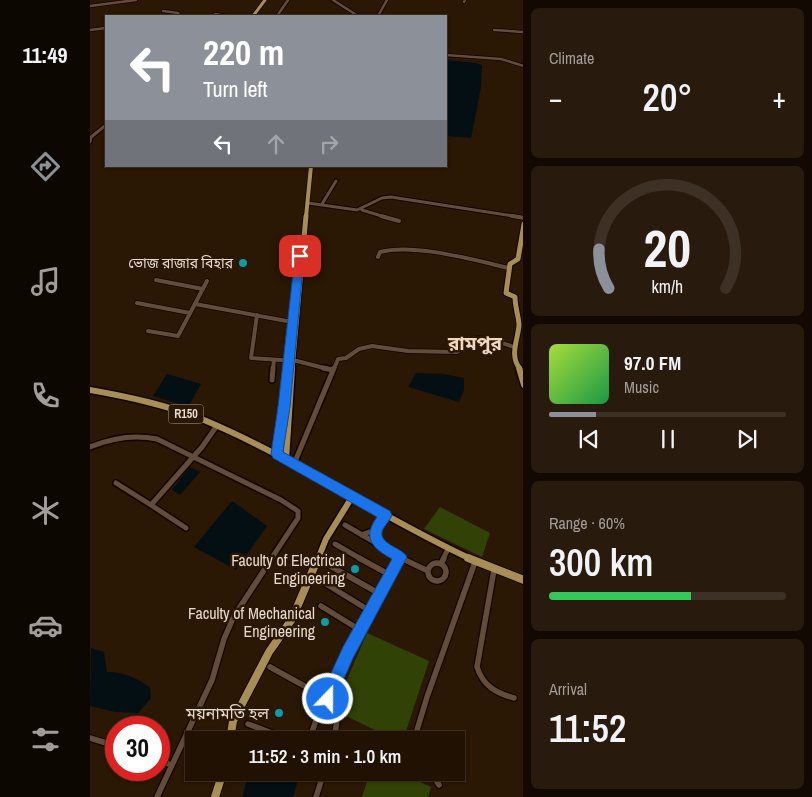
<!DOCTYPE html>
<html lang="en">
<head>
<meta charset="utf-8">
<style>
  body { margin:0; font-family:"Archivo Narrow","Noto Sans Bengali",sans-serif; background:#281a0d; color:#f1f3f6; height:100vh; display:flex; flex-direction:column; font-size:19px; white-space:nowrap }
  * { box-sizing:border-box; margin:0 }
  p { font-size:16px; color:#a29d9a }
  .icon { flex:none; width:28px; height:28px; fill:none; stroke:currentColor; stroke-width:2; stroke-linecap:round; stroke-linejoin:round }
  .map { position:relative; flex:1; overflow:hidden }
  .sheet { display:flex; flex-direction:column; gap:8px; padding:8px; background:#120902; width:289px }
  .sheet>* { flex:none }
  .guide { position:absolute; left:15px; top:15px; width:342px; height:152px; border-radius:0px; box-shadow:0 1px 4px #0004,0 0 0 1px #3d3125; background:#8c9099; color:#fff; overflow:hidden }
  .speed { position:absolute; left:15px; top:716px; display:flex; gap:10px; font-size:25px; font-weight:700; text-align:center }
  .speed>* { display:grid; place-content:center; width:65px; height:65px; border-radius:50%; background:#201103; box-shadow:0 1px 4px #0004,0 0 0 1px #3d3125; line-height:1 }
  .speed .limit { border:8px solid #d22; background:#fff; color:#111 }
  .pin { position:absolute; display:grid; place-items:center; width:42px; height:42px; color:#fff; margin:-21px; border-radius:10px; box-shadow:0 2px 8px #0006 }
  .me { position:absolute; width:55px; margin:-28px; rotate:22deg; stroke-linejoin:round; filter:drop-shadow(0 0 4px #0008) }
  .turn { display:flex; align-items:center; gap:18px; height:105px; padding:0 15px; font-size:22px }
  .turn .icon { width:65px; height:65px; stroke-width:2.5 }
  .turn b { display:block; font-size:35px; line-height:42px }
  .lanes { display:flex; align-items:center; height:48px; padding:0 15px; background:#0003; justify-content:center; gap:25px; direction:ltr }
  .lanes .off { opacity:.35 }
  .big { font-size:38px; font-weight:600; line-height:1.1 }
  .sheet .card { flex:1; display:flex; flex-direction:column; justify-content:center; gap:8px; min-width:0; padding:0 18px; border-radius:8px; background:#281a0d }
  .sheet .dial { align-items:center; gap:0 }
  .dial svg { height:130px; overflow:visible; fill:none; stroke:#3d3125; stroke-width:7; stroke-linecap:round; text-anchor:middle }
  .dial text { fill:#f1f3f6; stroke:none }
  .song { display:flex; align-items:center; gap:15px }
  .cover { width:60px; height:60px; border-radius:8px; background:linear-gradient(135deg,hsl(80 70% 55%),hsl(140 70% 35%)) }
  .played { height:5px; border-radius:2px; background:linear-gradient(90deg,#8c9099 20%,#3d3125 20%) }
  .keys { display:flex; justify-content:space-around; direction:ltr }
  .heat { display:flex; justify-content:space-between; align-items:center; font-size:28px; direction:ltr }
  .charge { height:8px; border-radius:4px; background:linear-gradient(90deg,#34c759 60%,#3d3125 0) }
  .trip { position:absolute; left:95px; top:731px; width:280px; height:50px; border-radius:0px; background:#201103; box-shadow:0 1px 4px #0004,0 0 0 1px #3d3125; font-weight:600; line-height:50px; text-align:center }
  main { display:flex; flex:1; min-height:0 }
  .dock { display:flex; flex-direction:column; width:90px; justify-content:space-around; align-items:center; background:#0d0701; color:#a29d9a }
  .dock .icon { width:35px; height:35px }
  .dock .current { color:#8c9099 }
  .dock b { font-size:22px; color:#f1f3f6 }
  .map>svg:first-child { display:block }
  .green { fill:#314207 }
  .water { fill:#040f14 }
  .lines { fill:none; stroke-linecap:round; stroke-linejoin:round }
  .minor-far4-casing { stroke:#120300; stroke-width:4 }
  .minor-far3-casing { stroke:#120300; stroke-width:5 }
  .minor-far2-casing { stroke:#120300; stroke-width:5.5 }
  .minor-far1-casing { stroke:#120300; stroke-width:8 }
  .minor-casing { stroke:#120300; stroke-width:8 }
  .major-far4-casing { stroke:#120300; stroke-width:4.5 }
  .major-far3-casing { stroke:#120300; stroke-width:5.5 }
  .major-far2-casing { stroke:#120300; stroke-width:7 }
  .major-far1-casing { stroke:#120300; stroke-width:9 }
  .major-casing { stroke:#120300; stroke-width:10 }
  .minor-far4 { stroke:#634d38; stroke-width:2.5 }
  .minor-far3 { stroke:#634d38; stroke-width:3 }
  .minor-far2 { stroke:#634d38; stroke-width:4 }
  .minor-far1 { stroke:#634d38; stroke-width:5 }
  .minor { stroke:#634d38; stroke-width:5.5 }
  .major-far4 { stroke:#a78e55; stroke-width:3 }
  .major-far3 { stroke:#a78e55; stroke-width:4 }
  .major-far2 { stroke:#a78e55; stroke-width:5 }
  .major-far1 { stroke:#a78e55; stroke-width:6 }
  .major { stroke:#a78e55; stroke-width:8 }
  .route { fill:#1a73e8; stroke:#114b97 }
  .culture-dot { fill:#0f9aa8; stroke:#2a1704; stroke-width:2 }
  .labels { text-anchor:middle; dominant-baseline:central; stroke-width:5; stroke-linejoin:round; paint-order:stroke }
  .shield { fill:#2a1704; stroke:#ae9f91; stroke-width:1 }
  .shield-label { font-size:12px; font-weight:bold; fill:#e6d9cd }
  .poi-label { font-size:14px; fill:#e6d9cd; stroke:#2a1704; text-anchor:end }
  .near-poi-label { font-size:16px; fill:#e6d9cd; stroke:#2a1704; text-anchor:end }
  .district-label { font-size:19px; font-weight:bold; fill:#f1d7be; stroke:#2a1704 }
</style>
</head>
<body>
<main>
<nav class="dock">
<b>11:49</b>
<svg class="icon current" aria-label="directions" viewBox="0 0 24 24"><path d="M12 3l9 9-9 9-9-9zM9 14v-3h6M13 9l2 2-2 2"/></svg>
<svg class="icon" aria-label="music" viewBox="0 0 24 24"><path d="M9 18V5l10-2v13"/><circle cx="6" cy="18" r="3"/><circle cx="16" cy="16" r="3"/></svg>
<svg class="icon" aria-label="phone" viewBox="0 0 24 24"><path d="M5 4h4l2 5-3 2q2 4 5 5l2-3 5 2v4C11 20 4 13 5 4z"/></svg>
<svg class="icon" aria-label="climate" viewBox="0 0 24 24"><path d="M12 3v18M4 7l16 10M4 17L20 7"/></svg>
<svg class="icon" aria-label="car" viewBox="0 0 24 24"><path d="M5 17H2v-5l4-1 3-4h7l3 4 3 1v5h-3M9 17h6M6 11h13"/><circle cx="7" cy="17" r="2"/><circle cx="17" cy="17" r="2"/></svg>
<svg class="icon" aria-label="filters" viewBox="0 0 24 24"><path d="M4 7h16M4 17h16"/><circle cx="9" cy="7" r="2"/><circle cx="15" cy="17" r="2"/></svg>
</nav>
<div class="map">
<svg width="434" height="797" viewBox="0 0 434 797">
  <rect width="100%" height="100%" fill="#2a1704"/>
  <path class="green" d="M 350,507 L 400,533 L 392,557 L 334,529 Z
    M 277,633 L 339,661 L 313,740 L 305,740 L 244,710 Z
    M 280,773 L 310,773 L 341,787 L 338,797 L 272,797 Z"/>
  <path class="water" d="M 356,60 L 386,63 L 392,65 L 391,87 L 381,138 L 356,136 Z
    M 326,373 L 353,374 L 374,378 L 374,390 L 369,402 L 318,387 Z
    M 77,374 L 111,384 L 100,404 L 96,406 L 63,396 Z
    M 100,467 L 110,472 L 90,495 L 82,490 Z
    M 142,501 L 177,526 L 146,570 L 104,547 Z
    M 1,648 L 14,652 L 17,672 C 33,672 48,678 60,688 L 61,698 L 48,713 L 25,712 L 0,706 Z
    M 159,773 L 159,772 L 210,773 L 203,797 L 152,797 Z"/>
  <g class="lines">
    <g class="minor-far4-casing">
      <path id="minor-far4" d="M 243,0 L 268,16
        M 374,2 L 375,0
        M 0,6 L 46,0
        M 73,11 L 88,13 L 90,16
        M 125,14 L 136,16
        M 187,16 L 198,0
        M 267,16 L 288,16 L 297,0
        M 0,30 L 16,28
        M 404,30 L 434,32
        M 356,55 L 411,59 L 434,66"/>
    </g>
    <g class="minor-far3-casing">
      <path id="minor-far3" d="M 0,142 L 1,137 L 16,125
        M 218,203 L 267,210 L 292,198 L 301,197 L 430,217
        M 232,204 L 246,181
        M 272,210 L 295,217"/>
    </g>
    <g class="minor-far2-casing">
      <path id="minor-far2" d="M 291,216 L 309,221
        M 422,216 L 434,218
        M 288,257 L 290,252 C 324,243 384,260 419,268
        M 66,280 L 113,289
        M 47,303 L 100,313
        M 105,304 L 202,322
        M 167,315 L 161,358 L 207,361 L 238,369
        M 58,331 L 88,336 L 117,281
        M 183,369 L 184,360
        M 244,369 L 248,359 L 256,358 L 269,349 L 282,346 L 318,351 L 367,352 L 371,350 L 373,342 C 390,333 407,341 424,347"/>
    </g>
    <g class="minor-far1-casing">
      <path id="minor-far1" d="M 233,368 L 243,370
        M 182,380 L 183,368
        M 0,447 C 22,438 43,434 67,439 L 191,500 L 208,511 L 208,518 L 181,559
        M 204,464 L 244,368
        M 26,483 L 61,505 L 112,447 L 126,427
        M 61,505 L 96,528
        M 255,525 L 310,557
        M 285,530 L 290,545
        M 271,535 L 285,530 L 295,515
        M 245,544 L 271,559
        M 309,559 L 310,557 L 314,559
        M 353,559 L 358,549"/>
    </g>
    <g class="minor-casing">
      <path id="minor" d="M 269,558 L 300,575
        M 311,558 L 338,571
        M 235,563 L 290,594
        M338 572a9 9 0 1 1 18 0a9 9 0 1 1-18 0Z
        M 351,564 L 354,558
        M 404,570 L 387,667 C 393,686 406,693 424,698
        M 228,579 L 280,611
        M 231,606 L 270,630
        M 180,667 L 238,699 L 232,704 L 219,740
        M 158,724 L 200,740
        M 0,738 L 26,746
        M 244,740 L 247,720 L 238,704 L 238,695 L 258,652 L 310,558
        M 324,740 L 337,697 L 385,562
        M 69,760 L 81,765
        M 341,772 L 349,785
        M 67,797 L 122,680 L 134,639 L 144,616 L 182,558
        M 226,797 L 234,772"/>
    </g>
    <g class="major-far4-casing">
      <path id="major-far4" d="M 163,16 L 175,0"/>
    </g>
    <g class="major-far3-casing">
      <path id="major-far3" d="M 216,217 L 221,166"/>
    </g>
    <g class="major-far2-casing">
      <path id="major-far2" d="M 198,369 L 206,285
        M 202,369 L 216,216
        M 430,369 C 419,355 428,340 429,325 C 429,318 425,307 425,297 L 416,293 L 420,264 L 428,259 L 434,224"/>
    </g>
    <g class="major-far1-casing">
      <path id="major-far1" d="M 429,368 L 434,385
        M 0,390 C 39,397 77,405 114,420 C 207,459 290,517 381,559
        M 187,454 L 198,368
        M 196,460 L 202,368
        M 228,559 L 236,539 L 262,497"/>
    </g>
    <g class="major-casing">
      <path id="major" d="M 378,558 L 434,580
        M 140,740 L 143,721 L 179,652 L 202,619 L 228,558
        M 125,797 L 133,772"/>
    </g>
    <use href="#minor-far4" class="minor-far4"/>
    <use href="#minor-far3" class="minor-far3"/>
    <use href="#minor-far2" class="minor-far2"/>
    <use href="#minor-far1" class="minor-far1"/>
    <use href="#minor" class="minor"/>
    <use href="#major-far4" class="major-far4"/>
    <use href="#major-far3" class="major-far3"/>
    <use href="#major-far2" class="major-far2"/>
    <use href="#major-far1" class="major-far1"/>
    <use href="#major" class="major"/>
  </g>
  <path class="route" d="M 210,253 L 214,256 L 200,407 L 193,452 L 300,511 L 302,515 C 300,520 296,524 293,529 C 286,544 312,547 317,557 L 263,658 L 243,704 L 238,707 L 232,704 L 230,699 L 232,693 L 253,647 L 302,559 C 282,548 272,538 287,517 L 183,458 L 181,454 L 188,407 L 205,256 Z"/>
  <g class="culture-dot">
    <circle cx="153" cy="263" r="5"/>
    <circle cx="265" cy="569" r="5"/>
    <circle cx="235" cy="622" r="5"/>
    <circle cx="189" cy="713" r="5"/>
  </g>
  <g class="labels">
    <rect class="shield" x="78.5" y="404.5" width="35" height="19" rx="4"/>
    <g class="shield-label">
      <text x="96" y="414">R150</text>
    </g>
    <g class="poi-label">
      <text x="143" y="263">ভোজ রাজার বিহার</text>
    </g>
    <g class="near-poi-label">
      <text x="255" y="560">Faculty of Electrical<tspan x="255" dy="18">Engineering</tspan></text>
      <text x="225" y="613">Faculty of Mechanical<tspan x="225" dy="18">Engineering</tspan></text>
      <text x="179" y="713">ময়নামতি হল</text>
    </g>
    <g class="district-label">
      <text x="385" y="343">রামপুর</text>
    </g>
  </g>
</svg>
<div class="speed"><div class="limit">30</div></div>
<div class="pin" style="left:210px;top:256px;background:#d93025"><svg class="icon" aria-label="arrive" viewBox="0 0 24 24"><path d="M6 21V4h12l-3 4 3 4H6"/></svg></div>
<svg class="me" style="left:238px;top:699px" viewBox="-20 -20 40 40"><circle r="17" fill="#1a73e8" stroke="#fff" stroke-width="3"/><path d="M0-11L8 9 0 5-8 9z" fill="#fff"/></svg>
<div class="trip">11:52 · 3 min · 1.0 km</div>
<div class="guide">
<div class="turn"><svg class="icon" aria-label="left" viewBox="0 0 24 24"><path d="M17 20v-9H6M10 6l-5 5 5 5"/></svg><div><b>220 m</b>Turn left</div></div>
<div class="lanes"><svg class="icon" aria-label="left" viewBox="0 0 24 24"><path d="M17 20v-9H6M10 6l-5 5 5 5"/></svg><svg class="icon off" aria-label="ahead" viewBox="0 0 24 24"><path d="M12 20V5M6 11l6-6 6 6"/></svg><svg class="icon off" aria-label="right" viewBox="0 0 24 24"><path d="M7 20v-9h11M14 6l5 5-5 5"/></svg></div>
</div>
</div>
<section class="sheet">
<div class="card"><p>Climate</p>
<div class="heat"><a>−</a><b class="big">20°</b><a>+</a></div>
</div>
<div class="card dial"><svg viewBox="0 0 100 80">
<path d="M14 69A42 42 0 1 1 86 69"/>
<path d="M14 69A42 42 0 0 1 8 45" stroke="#8c9099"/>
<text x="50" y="56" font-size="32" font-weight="700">20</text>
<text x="50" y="72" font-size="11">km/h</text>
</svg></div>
<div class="card">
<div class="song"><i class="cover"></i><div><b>97.0 FM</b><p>Music</p></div></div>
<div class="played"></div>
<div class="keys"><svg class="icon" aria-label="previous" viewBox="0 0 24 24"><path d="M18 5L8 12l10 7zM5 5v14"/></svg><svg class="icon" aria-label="pause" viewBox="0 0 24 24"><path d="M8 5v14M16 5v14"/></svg><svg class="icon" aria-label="next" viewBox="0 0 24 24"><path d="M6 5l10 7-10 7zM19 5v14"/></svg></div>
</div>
<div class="card"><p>Range · 60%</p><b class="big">300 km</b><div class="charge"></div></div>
<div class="card"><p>Arrival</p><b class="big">11:52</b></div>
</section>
</main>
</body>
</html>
